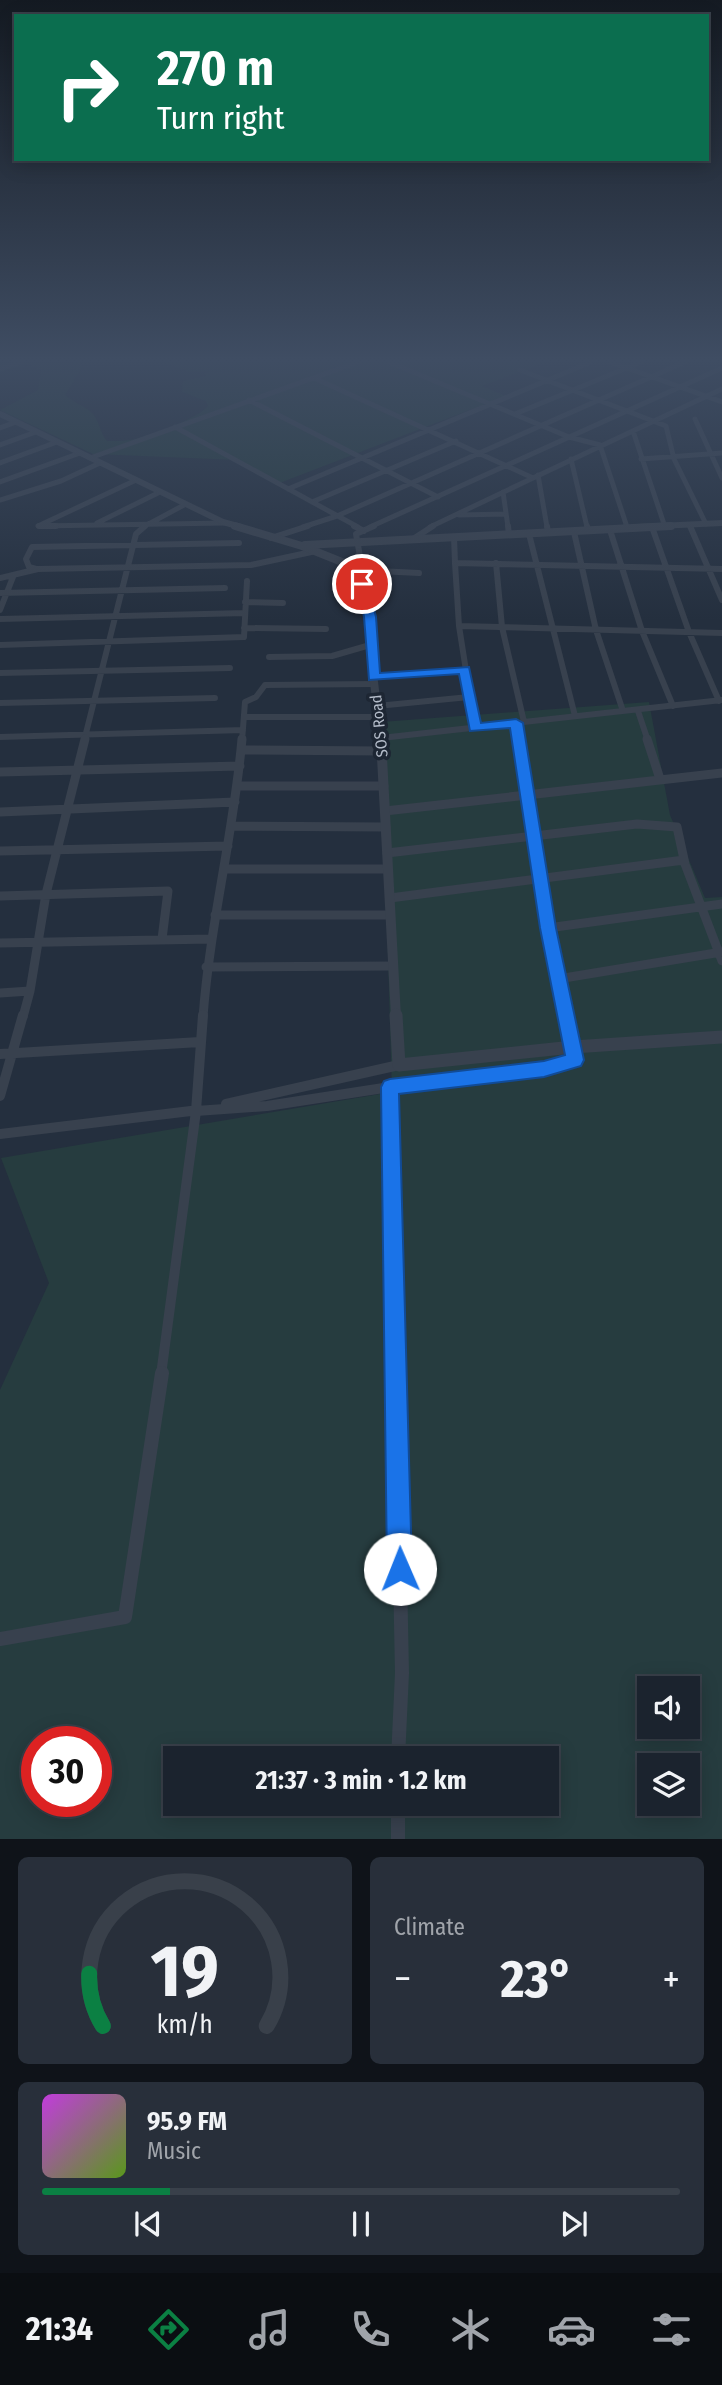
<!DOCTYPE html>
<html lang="en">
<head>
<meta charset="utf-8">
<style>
  body { margin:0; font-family:"Fira Sans Condensed",sans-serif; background:#282f3a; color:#f1f3f6; height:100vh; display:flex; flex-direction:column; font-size:26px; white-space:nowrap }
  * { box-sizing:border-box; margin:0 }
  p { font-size:23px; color:#a0a4aa }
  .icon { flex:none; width:38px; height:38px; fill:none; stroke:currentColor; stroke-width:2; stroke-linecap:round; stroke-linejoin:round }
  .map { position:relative; height:1839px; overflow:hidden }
  .details { display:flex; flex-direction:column; gap:18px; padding:18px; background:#0f1319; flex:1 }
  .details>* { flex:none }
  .top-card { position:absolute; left:14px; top:14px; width:695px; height:147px; border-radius:0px; box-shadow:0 4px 18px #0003,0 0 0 2px #39404a; background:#0b6e4f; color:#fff; overflow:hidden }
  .tools { position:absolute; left:637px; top:1676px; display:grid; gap:14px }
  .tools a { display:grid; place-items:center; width:63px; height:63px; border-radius:0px; background:#1b232e; box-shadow:0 4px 18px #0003,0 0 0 2px #39404a; font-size:35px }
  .speed { position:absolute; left:21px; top:1726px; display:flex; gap:14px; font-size:35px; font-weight:700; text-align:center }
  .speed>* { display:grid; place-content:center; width:91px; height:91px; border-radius:50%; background:#1b232e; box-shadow:0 4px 18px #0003,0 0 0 2px #39404a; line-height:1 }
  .speed .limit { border:10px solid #d22; background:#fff; color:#111 }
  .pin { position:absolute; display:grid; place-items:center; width:60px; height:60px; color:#fff; margin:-30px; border:4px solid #fff; border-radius:50%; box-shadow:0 2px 7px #0007 }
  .me { position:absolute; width:77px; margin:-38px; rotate:359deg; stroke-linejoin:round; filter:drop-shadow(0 0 5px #0008) }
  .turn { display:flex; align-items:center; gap:24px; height:147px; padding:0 28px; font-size:32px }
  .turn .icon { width:91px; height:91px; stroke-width:2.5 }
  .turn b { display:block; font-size:49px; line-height:60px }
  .big { font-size:52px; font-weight:700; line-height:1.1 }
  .details .tile { flex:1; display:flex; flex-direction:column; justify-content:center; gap:10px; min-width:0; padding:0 24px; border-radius:10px; background:#282f3a }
  .details .dial { align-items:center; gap:0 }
  .dial svg { height:182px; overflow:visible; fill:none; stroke:#39404a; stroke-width:7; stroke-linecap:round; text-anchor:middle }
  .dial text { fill:#f1f3f6; stroke:none }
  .song { display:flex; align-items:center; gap:21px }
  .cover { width:84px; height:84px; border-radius:10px; background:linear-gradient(135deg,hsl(290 70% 55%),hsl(90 70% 35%)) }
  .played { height:7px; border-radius:4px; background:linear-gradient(90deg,#0b8043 20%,#39404a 20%) }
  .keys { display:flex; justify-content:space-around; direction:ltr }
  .heat { display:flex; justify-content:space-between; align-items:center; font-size:38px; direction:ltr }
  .details .tiles { flex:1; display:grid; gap:18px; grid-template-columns:1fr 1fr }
  .tile:last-child { grid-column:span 2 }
  .trip { position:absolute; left:163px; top:1746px; width:396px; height:70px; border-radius:0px; background:#1b232e; box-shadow:0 4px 18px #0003,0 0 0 2px #39404a; font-weight:700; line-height:70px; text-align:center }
  .tabs { display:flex; height:112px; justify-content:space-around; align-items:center; background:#0b0e12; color:#a0a4aa }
  .tabs .icon { width:49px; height:49px }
  .tabs .active { color:#0b8043 }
  .tabs b { font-size:32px; color:#f1f3f6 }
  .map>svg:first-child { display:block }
  .green { fill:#263c3f; fill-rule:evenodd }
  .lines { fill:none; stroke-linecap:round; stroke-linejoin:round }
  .minor-far4 { stroke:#38414e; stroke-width:5 }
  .minor-far3 { stroke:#38414e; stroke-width:6 }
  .minor-far2 { stroke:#38414e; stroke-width:9 }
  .minor-far1 { stroke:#38414e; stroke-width:10 }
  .minor { stroke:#38414e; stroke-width:14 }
  .tertiary-far3 { stroke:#38414e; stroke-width:6 }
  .tertiary-far2 { stroke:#38414e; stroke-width:8 }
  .tertiary-far1 { stroke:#38414e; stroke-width:10 }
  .tertiary { stroke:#38414e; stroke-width:13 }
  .route { fill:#1a73e8; stroke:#114b97; stroke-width:2 }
  .labels { text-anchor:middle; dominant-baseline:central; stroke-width:7; stroke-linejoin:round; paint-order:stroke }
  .far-street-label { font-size:16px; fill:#b4bcc9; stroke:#1d2633 }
</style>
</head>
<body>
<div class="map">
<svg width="722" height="1839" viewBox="0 0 722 1839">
  <rect width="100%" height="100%" fill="#242f3e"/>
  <path class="green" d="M 82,362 L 81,369 L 65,395 C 73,402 82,405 90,411 C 100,420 99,432 107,441 C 115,441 123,441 130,440 C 146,438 199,418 208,406 L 206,401 L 182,392 L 183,381 L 206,376 L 205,371 L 191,372 L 162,362 L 546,362 L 482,386 L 506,396 L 277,484 L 237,460 L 93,454 L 0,410 L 38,390 L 41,370 L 28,364 L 0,372 L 0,363 Z
    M 649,702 L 670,815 L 705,898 L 722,897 L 722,1839 L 0,1839 L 0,1390 L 49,1283 L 1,1158 L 392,1092 L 381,722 ZM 649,1689 L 688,1689 L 688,1727 L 649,1727 ZM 37,1741 L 96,1741 L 96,1801 L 37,1801 ZM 175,1759 L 546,1759 L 546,1804 L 175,1804 ZM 649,1766 L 688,1766 L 688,1804 L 649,1804 Z"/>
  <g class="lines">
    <path class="minor-far4" d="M 389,362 L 569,437 L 600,445 L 627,527
      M 610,362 L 722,402
      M 0,369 L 20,362
      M 520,370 L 666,426 L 674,459 L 706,524
      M 314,378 L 533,478 L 722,389
      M 249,400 L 438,497
      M 515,414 L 641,362
      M 695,419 L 722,478
      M 175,427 L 358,527
      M 0,428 L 16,422
      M 633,431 L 665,527
      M 0,445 L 36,432
      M 90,458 L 358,362
      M 571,459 L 587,527
      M 641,459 L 722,453
      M 0,463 L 57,442
      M 538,475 L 547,527
      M 134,481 L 38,526 L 226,523
      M 0,482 L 80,453
      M 288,489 L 591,362
      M 503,492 L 508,527
      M 0,500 L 61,481 L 100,463
      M 312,502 L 456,441
      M 459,515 L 506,514
      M 97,523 L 158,493
      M 690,525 L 691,527
      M 143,527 L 184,505
      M 303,527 L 337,516 L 685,362
      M 370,527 L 722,368
      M 430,527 L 533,478"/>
    <path class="minor-far3" d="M 39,526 L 56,526
      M 354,526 L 364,531
      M 508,526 L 509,535
      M 547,526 L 548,533
      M 587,526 L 588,531
      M 626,526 L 627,529
      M 690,526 L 722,600
      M 652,527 L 689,632 L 719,701
      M 610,530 L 642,631 L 673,706
      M 574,532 L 596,630 L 623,711
      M 529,534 L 575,716
      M 454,537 L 455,563 L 722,569
      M 271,538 L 308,526
      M 413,539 L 433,526
      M 455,563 L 459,626 L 475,728
      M 496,563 L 502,627 L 524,722
      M 357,568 L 361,562 L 356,534 L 374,526
      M 36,569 L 29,567 L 26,559 L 32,547 L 239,543
      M 358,570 L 419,573
      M 0,578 L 38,569 L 251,565 L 316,551
      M 0,593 L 225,588
      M 245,602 L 283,603
      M 0,610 L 13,577
      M 0,619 L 245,613
      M 459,626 L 722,633
      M 244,628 L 326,629
      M 0,645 L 244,637 L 247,581
      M 269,657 L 332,656 L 370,645
      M 0,673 L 230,668
      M 374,677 L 464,670
      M 0,703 L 215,698
      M 377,706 L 469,697
      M 638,711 L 648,741
      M 244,717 L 379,717
      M 516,723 L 519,741
      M 0,737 L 243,730
      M 381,738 L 722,700
      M 84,741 L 136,534 L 145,526
      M 242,741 L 245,702 L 256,697 L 265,685 L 374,684"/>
    <path class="minor-far2" d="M 518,739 L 548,928 L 566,1017
      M 647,739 L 660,779
      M 241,750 L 382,751
      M 0,772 L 240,766
      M 238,786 L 384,786
      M 385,811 L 722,773
      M 0,812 L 235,802
      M 232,826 L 386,827
      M 0,851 L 228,846
      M 387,853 L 637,824 L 677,827 L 685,864 L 722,961
      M 224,869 L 388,869
      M 0,896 L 168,891 L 162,939
      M 390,898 L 684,860
      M 215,915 L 390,915
      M 548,928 L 722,904
      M 0,943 L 211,939
      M 206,967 L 393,966
      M 558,979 L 722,952
      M 0,993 L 30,991
      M 23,1017 L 30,991 L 46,894 L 85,739
      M 203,1017 C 210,923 234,832 242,739"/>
    <path class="minor-far1" d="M 0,1054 L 200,1042
      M 390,1087 L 544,1069 L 575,1060 L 566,1015
      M 0,1096 L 23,1015
      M 226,1104 L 399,1065
      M 196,1111 L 267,1106 L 390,1087 L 396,1375
      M 0,1134 L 199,1110
      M 161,1375 L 196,1111 L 203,1015"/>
    <path class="minor" d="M 396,1373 L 402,1673 L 398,1759
      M 0,1639 L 125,1617 L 162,1373
      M 398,1804 L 398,1839"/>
    <path class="tertiary-far3" d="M 0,414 L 223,522 L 241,527
      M 637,527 L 722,523"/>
    <path class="tertiary-far2" d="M 235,526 L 302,546 L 357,568 L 370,617 L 370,648 L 381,741
      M 305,545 L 671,526"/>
    <path class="tertiary-far1" d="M 381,739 L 396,1017"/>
    <path class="tertiary" d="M 396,1015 L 399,1065 L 573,1047 L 722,1037"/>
  </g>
  <linearGradient id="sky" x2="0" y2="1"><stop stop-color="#141a22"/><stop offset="0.58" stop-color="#3f4d63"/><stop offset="1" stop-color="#3f4d63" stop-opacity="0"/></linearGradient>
  <rect width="722" height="620" fill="url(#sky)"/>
  <path class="route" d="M 362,580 L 368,584 L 376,617 L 380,673 L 469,667 L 481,723 L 516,719 L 523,723 L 556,928 L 584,1060 L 581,1066 L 544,1077 L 399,1094 L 412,1569 L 409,1578 L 400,1581 L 391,1578 L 387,1569 L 381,1087 L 384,1081 L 390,1079 L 544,1061 L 565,1055 L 540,928 L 510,728 L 470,731 L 459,674 L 369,680 L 364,617 L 357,584 Z"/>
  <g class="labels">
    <g class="far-street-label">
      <text transform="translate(379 726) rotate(-96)">SOS Road</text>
    </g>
  </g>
</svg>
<div class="tools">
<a><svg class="icon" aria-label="sound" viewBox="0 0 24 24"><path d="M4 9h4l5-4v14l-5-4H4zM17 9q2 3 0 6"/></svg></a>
<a><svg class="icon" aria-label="layers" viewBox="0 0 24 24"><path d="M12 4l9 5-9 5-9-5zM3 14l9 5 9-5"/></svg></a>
</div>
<div class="speed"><div class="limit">30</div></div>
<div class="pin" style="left:362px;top:584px;background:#d93025"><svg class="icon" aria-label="arrive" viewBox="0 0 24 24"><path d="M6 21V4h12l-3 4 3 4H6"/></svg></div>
<svg class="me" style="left:400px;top:1569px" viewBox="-20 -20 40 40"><circle r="19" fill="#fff"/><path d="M0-13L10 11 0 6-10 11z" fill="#1a73e8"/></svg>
<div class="trip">21:37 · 3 min · 1.2 km</div>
<div class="top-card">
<div class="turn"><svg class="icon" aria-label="right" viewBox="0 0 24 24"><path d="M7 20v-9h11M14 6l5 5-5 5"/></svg><div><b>270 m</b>Turn right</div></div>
</div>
</div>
<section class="details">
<div class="tiles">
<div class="tile dial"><svg viewBox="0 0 100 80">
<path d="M14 69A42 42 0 1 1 86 69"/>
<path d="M14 69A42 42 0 0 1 8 46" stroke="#0b8043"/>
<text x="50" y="56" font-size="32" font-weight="700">19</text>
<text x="50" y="72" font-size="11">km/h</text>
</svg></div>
<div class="tile"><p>Climate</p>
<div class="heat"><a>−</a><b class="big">23°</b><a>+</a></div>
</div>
<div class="tile">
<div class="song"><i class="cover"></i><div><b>95.9 FM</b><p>Music</p></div></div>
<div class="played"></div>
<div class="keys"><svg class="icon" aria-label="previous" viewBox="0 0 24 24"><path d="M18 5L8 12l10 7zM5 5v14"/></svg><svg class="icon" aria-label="pause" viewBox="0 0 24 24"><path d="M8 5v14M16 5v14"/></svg><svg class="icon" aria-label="next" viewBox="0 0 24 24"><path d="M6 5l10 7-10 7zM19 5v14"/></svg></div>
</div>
</div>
</section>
<nav class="tabs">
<b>21:34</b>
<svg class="icon active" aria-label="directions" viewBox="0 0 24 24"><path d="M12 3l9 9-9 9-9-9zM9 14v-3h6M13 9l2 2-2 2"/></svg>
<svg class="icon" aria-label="music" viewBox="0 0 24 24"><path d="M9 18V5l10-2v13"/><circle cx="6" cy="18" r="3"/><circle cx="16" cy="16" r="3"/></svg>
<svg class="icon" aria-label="phone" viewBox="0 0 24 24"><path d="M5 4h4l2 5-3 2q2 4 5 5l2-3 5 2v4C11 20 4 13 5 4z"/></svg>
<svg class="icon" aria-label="climate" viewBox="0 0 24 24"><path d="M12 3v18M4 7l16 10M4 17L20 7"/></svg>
<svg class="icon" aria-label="car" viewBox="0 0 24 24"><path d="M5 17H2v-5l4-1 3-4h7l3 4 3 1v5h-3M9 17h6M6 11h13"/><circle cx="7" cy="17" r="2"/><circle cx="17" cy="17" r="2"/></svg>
<svg class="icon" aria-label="filters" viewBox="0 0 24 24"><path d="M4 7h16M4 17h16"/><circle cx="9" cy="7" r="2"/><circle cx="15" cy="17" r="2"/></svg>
</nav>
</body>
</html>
